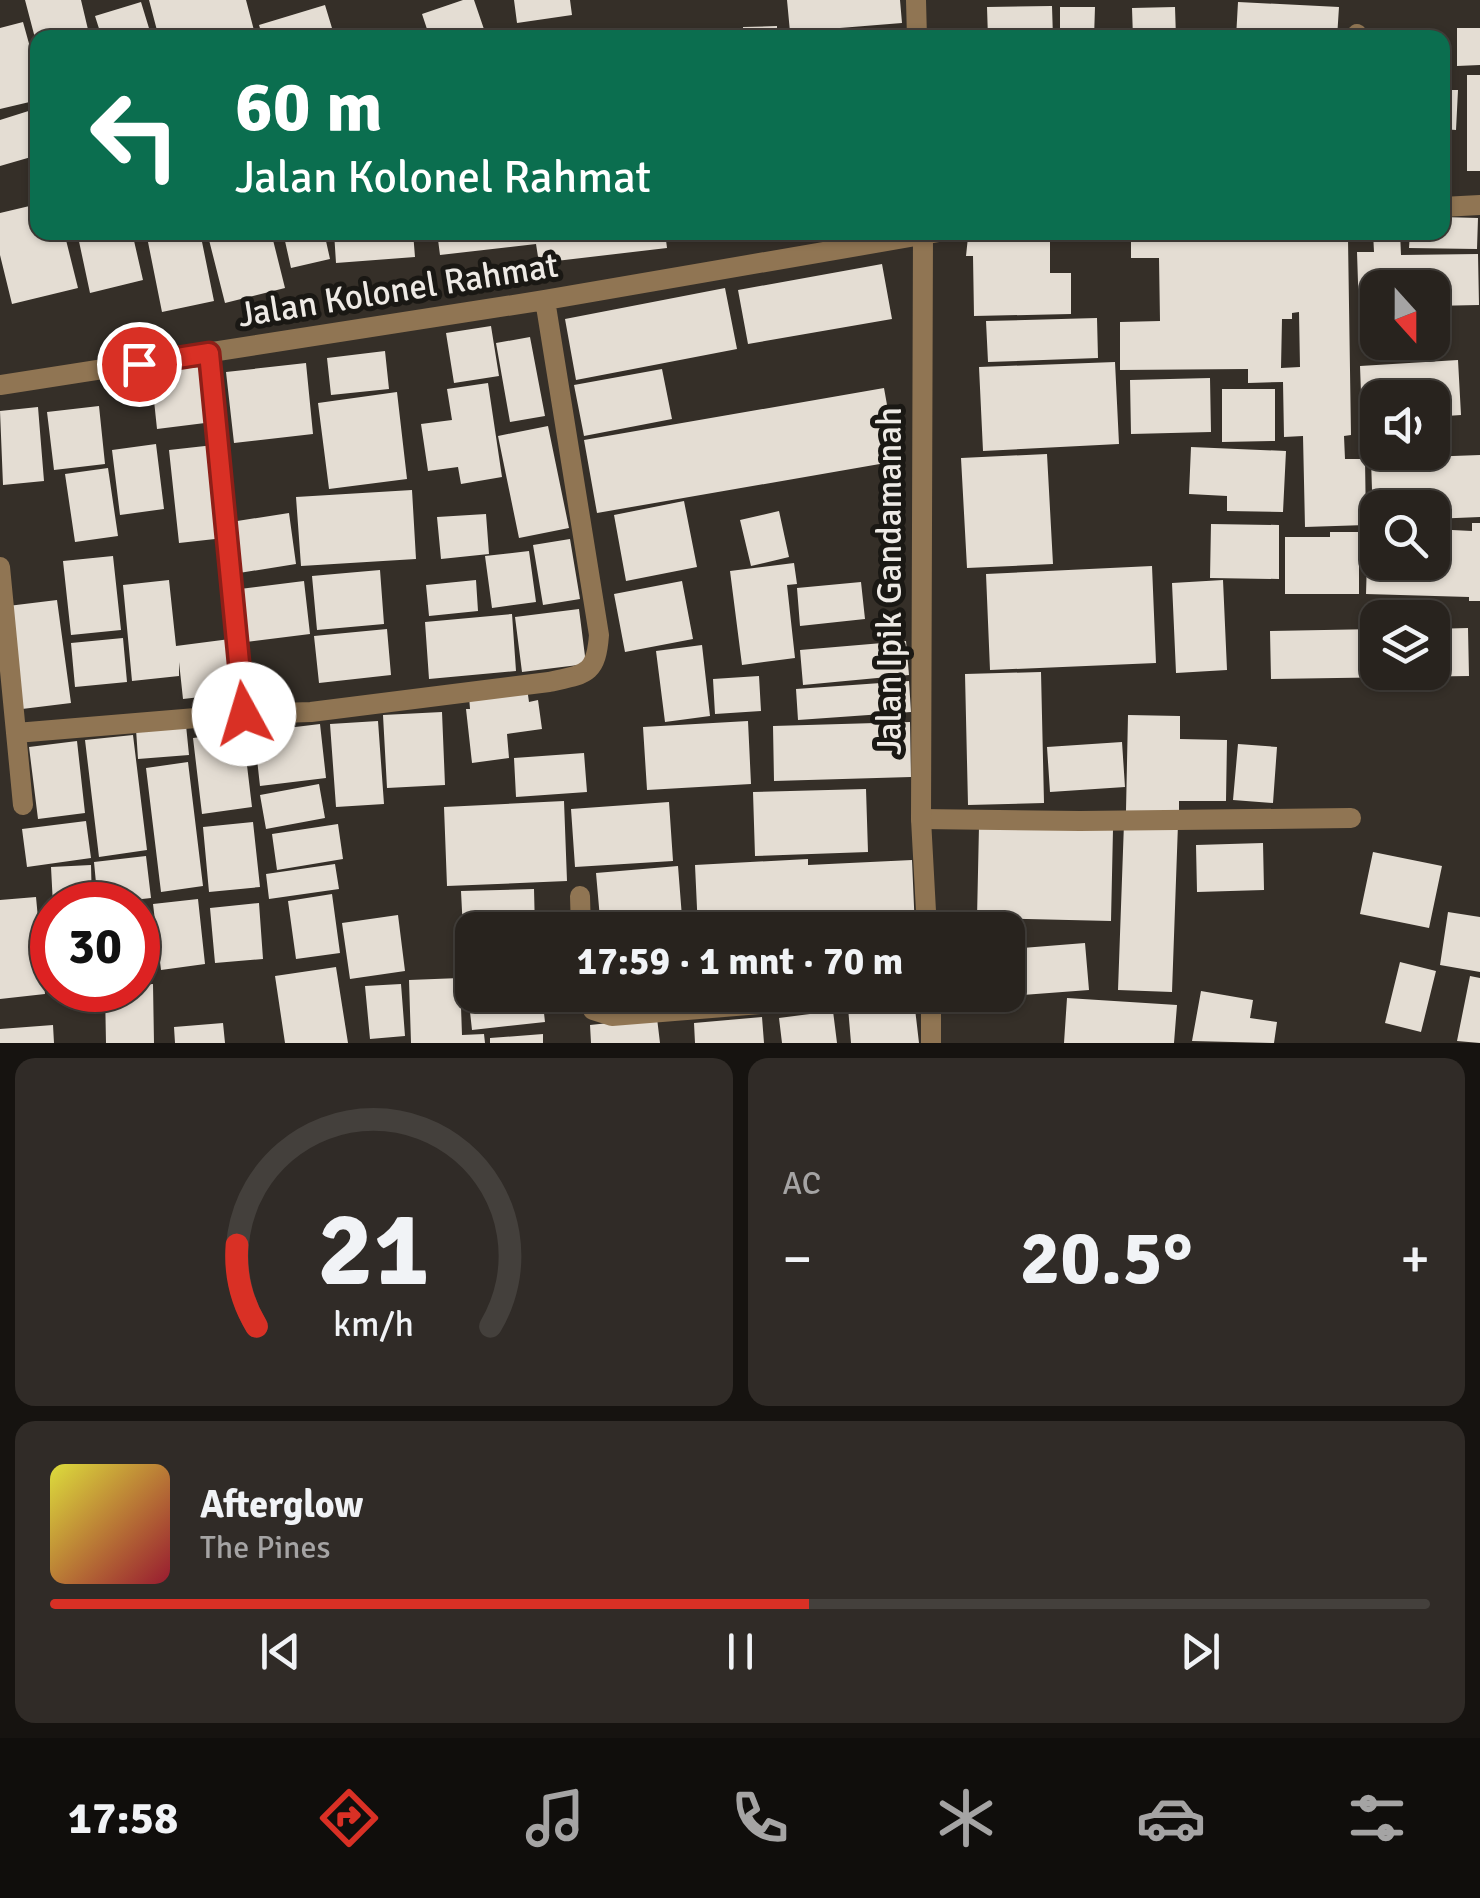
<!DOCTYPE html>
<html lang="id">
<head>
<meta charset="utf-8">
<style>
  body { margin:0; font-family:Signika,sans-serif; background:#302b27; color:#f1f3f6; height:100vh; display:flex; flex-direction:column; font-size:38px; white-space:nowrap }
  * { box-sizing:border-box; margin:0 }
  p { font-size:32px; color:#a5a4a4 }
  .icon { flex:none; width:55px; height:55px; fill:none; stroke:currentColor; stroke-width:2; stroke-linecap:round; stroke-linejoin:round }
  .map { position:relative; height:1043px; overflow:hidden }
  .details { display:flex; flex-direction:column; gap:15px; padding:15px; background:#161310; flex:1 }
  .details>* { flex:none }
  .banner { position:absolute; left:30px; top:30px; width:1420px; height:210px; border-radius:20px; box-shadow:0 2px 8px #0004,0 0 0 2px #44403c; background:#0b6e4f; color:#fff; overflow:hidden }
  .needle { width:65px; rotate:159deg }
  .tools { position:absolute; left:1360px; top:270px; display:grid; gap:20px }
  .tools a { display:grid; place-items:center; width:90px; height:90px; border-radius:20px; background:#28231e; box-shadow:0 2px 8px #0004,0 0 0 2px #44403c; font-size:50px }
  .speed { position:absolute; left:30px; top:882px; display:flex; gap:20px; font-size:50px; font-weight:700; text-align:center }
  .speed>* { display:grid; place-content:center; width:130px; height:130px; border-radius:50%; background:#28231e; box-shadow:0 2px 8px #0004,0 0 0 2px #44403c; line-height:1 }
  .speed .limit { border:15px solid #d22; background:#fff; color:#111 }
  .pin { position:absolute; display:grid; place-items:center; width:85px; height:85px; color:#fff; margin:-42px; border:5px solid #fff; border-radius:50%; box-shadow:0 2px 10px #0007 }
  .me { position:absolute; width:110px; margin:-55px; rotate:354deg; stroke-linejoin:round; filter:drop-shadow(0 0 8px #0008) }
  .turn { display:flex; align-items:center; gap:35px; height:210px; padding:0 40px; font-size:45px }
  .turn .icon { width:130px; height:130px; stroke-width:2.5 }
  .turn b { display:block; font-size:70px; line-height:85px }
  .big { font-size:75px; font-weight:700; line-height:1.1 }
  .details .tile { flex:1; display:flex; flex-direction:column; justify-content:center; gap:15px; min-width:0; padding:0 35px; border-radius:20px; background:#302b27 }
  .details .dial { align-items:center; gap:0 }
  .dial svg { height:260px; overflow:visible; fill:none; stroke:#44403c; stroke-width:7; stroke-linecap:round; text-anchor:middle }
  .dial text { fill:#f1f3f6; stroke:none }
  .song { display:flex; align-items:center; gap:30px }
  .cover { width:120px; height:120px; border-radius:15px; background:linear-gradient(135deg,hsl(60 70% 55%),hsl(350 70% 35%)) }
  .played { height:10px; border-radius:5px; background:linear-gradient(90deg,#d93025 55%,#44403c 55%) }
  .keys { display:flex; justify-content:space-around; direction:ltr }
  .heat { display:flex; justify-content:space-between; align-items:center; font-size:55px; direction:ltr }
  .details .tiles { flex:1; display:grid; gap:15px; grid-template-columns:1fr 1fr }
  .tile:last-child { grid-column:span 2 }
  .trip { position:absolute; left:455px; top:912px; width:570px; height:100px; border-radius:20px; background:#28231e; box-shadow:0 2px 8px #0004,0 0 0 2px #44403c; font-weight:700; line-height:100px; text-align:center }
  .tab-bar { display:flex; height:160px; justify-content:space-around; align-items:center; background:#100e0c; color:#a5a4a4 }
  .tab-bar .icon { width:70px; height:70px }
  .tab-bar .current { color:#d93025 }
  .tab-bar b { font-size:45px; color:#f1f3f6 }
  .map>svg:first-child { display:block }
  .building { fill:#e4ddd3; fill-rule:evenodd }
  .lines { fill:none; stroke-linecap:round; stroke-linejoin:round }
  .minor { stroke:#907553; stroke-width:20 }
  .tertiary { stroke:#907553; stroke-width:20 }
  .route-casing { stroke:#8d1f18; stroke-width:25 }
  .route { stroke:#d93025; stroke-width:18 }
  .labels { text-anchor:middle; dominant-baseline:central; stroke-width:10; stroke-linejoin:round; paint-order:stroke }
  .street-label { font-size:35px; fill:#eeeae5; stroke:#1a1814 }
</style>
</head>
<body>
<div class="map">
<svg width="1480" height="1043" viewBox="0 0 1480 1043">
  <rect width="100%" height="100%" fill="#352f28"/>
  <path class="building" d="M 25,0 L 81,0 L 90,38 L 35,38 Z
    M 149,0 L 246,0 L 256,38 L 159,38 Z
    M 463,0 L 474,0 L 487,38 L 430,38 L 422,14 Z
    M 514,0 L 570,0 L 572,15 L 517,23 Z
    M 787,0 L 900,0 L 902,23 L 790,32 Z
    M 141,2 L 152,38 L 102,38 L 95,16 Z
    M 1238,2 L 1339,7 L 1337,38 L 1236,38 Z
    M 325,5 L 335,38 L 263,38 L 259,25 Z
    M 1052,6 L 1053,38 L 988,38 L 987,7 Z
    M 1060,7 L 1095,7 L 1094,38 L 1060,38 Z
    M 1175,7 L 1176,38 L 1133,38 L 1132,8 Z
    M 23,22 L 38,76 L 38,100 L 0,109 L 0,28 Z
    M 777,26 L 777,38 L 743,38 L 743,27 Z
    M 1457,28 L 1480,28 L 1480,65 L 1457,66 Z
    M 1467,75 L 1480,75 L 1480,171 L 1467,171 Z
    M 1442,90 L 1458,90 L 1456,130 L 1442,129 Z
    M 38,108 L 38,155 L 0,166 L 0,120 Z
    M 38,204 L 38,232 L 64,232 L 78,288 L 12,304 L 0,255 L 0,213 Z
    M 1442,217 L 1478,218 L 1477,249 L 1409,248 L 1410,232 L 1442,232 Z
    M 77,232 L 132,232 L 143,280 L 90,293 Z
    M 146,232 L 200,232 L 214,301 L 162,312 Z
    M 207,232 L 271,232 L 285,288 L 225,303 Z
    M 283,232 L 324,232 L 330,259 L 291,268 Z
    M 334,232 L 413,232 L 415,257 L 336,263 Z
    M 437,232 L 665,232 L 667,248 L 539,263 L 536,244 L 440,255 Z
    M 1291,232 L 1291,240 L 1348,239 L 1351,435 L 1344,436 L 1345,459 L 1365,459 L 1366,525 L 1305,527 L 1303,436 L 1284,437 L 1283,382 L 1248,383 L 1248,369 L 1120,370 L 1120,322 L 1160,321 L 1159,258 L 1131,258 L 1131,233 ZM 1299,312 L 1300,367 L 1281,368 L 1282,319 L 1292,319 L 1292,313 Z
    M 1373,232 L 1400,232 L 1401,255 L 1478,254 L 1479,305 L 1432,306 L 1432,288 L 1378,288 L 1378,312 L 1359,313 L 1357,252 L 1374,252 Z
    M 968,237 L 1050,237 L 1050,273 L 1071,273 L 1071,314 L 974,316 L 973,256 L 966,256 Z
    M 882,264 L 892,319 L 748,344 L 738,290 Z
    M 725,288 L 737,349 L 576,380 L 565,319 Z
    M 1097,318 L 1098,358 L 988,362 L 986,321 Z
    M 491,326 L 499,376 L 454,383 L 446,333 Z
    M 530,337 L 545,416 L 510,422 L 496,343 Z
    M 385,351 L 389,389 L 331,395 L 327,358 Z
    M 1458,360 L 1461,415 L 1432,417 L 1432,398 L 1378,398 L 1378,420 L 1362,420 L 1360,366 Z
    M 1115,362 L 1119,444 L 983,451 L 979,367 Z
    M 306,363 L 313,434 L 234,443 L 226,372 Z
    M 199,367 L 205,423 L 157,429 L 151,372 Z
    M 662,369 L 672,419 L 584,436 L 574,385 Z
    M 1210,378 L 1211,432 L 1131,434 L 1130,380 Z
    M 488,383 L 502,477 L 461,484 L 458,467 L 428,471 L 421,424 L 452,420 L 447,389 Z
    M 884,388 L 897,461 L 597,513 L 584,440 Z
    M 1222,389 L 1275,389 L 1275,441 L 1222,442 Z
    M 397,392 L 407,479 L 329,489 L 318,403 Z
    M 99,406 L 105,464 L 54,470 L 47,412 Z
    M 38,407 L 44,481 L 3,485 L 0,411 Z
    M 548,426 L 569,528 L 519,538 L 498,436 Z
    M 1378,426 L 1378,454 L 1360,455 L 1359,427 Z
    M 156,444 L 164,509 L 120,515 L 112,450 Z
    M 214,445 L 224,538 L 179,543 L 169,450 Z
    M 1191,447 L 1286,451 L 1283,512 L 1227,511 L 1227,496 L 1189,494 Z
    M 1047,454 L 1053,564 L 967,568 L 961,458 Z
    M 1480,455 L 1480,517 L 1432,519 L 1432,508 L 1378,508 L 1378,521 L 1373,521 L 1371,459 Z
    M 108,468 L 118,536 L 75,542 L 65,474 Z
    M 412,490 L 416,559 L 301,566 L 296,497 Z
    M 684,501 L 697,567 L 626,581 L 614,515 Z
    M 779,511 L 789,557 L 751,566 L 740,520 Z
    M 289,513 L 296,564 L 239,573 L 231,522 Z
    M 486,514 L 489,554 L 441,559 L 437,517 Z
    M 1472,523 L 1480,523 L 1480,601 L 1469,601 L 1469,597 L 1366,594 L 1368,528 L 1378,528 L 1378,562 L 1432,562 L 1432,529 L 1472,531 Z
    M 1211,524 L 1279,525 L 1279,579 L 1210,578 Z
    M 1330,532 L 1359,532 L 1359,594 L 1285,594 L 1285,537 L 1330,537 Z
    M 570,539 L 580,599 L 543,605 L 533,545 Z
    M 529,551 L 536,602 L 492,608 L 485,556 Z
    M 113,556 L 121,630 L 71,635 L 63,561 Z
    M 794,563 L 797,584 L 787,585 L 795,658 L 742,665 L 730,571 Z
    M 1152,566 L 1156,663 L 990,670 L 986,574 Z
    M 380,570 L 384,624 L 317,630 L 312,576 Z
    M 169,580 L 176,646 L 230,639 L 235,693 L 183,699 L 179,662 L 179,676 L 132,681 L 123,585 Z
    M 476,580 L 478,611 L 429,616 L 426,585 Z
    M 1223,580 L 1227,670 L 1176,673 L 1172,583 Z
    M 304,581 L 310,634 L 246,642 L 240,589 Z
    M 682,581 L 693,639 L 625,652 L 614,594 Z
    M 861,582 L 865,619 L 800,626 L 797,588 Z
    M 57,600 L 71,703 L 22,709 L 8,606 Z
    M 579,609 L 586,664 L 522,672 L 515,617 Z
    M 512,614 L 516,671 L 429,679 L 425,622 Z
    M 1468,628 L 1469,676 L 1271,679 L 1270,631 L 1378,629 L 1378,672 L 1432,672 L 1432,629 Z
    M 387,629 L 391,675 L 319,683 L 314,636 Z
    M 123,638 L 127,682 L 75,687 L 71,643 Z
    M 906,641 L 909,675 L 803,685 L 800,650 Z
    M 702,645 L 710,716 L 665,722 L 656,651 Z
    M 1041,672 L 1044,803 L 968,805 L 965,674 Z
    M 759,676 L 761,711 L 715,714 L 713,679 Z
    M 909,681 L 911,712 L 798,720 L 796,689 Z
    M 527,688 L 529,702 L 538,700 L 542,729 L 507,734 L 509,758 L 472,763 L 466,709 L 470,709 L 469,696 Z
    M 442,712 L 445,785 L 387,788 L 383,715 Z
    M 1128,715 L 1180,716 L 1180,739 L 1227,740 L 1226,801 L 1179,801 L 1179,811 L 1126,811 Z
    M 378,721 L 384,804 L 336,807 L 330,724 Z
    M 748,721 L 751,784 L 647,790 L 643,727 Z
    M 910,722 L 911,777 L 774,781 L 773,726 Z
    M 320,724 L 326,778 L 260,786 L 254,732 Z
    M 186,725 L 189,755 L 138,759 L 136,729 Z
    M 243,732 L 252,807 L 202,814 L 193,738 Z
    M 133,735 L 147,850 L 99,857 L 85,740 Z
    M 77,741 L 85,813 L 38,819 L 29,747 Z
    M 1122,742 L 1125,787 L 1050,792 L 1047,747 Z
    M 1238,744 L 1277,747 L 1273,803 L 1233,800 Z
    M 584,753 L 587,792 L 516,797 L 514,758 Z
    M 188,762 L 203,886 L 161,892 L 146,768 Z
    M 319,784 L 325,818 L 266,829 L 260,795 Z
    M 866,789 L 868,852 L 755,856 L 753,792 Z
    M 564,801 L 567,881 L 447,886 L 444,807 Z
    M 669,802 L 673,861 L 575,867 L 571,809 Z
    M 86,821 L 91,858 L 27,867 L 22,829 Z
    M 253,822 L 260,887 L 209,892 L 203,827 Z
    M 1124,823 L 1178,824 L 1172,992 L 1118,990 Z
    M 338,824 L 343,859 L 277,870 L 272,834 Z
    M 979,826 L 1113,829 L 1111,921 L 977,918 Z
    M 1263,843 L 1264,890 L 1197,892 L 1196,845 Z
    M 1373,852 L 1442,866 L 1429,928 L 1360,914 Z
    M 146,856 L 151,898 L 98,904 L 94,862 Z
    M 808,859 L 808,865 L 912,860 L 915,930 L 698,930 L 695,865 Z
    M 335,864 L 339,889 L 269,899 L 266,874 Z
    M 91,865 L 92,905 L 53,905 L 51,867 Z
    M 678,866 L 683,930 L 601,930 L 596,873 Z
    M 534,889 L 535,930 L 472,930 L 472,950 L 464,951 L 461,891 Z
    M 332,894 L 340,953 L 296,959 L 288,901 Z
    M 36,897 L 45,994 L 0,999 L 0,900 Z
    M 198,899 L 205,964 L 161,970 L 153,904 Z
    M 259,903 L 263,959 L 215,963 L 210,908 Z
    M 138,906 L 146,906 L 152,966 L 138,968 Z
    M 1448,912 L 1480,917 L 1480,972 L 1440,965 Z
    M 398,915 L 405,971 L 350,979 L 342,923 Z
    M 1085,943 L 1089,990 L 1008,996 L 1008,949 Z
    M 1400,962 L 1436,971 L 1421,1032 L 1385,1023 Z
    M 472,965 L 472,995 L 542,995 L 545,1022 L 472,1030 L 465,966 Z
    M 336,967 L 348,1043 L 285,1043 L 275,976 Z
    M 1470,976 L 1480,978 L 1480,1043 L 1457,1041 Z
    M 460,978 L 462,1035 L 484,1034 L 485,1043 L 411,1043 L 409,980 Z
    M 153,984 L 154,1043 L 106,1043 L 105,990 L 138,990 L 138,985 Z
    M 401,984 L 405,1036 L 370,1039 L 365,986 Z
    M 1201,991 L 1253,1000 L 1250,1018 L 1277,1022 L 1274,1043 L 1192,1041 Z
    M 1067,998 L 1177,1005 L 1174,1043 L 1064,1043 Z
    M 914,1000 L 919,1043 L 851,1043 L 848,1007 Z
    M 833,1011 L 837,1043 L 782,1043 L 779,1018 Z
    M 762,1017 L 764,1043 L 695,1043 L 694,1023 Z
    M 657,1018 L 660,1043 L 591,1043 L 590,1025 Z
    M 223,1023 L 225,1043 L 175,1043 L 174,1027 Z
    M 53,1025 L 54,1043 L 0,1043 L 0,1029 Z
    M 543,1034 L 543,1043 L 490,1043 L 490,1038 Z"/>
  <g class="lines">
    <path class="minor" d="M 1356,38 L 1357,34
      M 1442,207 L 1480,205
      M 209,353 L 244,714
      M 0,385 L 545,300 L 939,232
      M 0,567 L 23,805
      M 16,733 L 244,714 L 311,712 L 549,682 C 586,674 596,675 599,635 L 545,300
      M 921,819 L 1080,821 L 1351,818
      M 580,896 L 581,930
      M 586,995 L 593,1010 L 612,1016 L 874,995"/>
    <path class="tertiary" d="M 916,0 L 917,38
      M 923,232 L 921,819 L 927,930
      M 931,995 L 931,1043"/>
  </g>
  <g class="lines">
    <g class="route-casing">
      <path id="route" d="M 139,364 L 209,353 L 244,714"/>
    </g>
    <use href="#route" class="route"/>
  </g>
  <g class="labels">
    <g class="street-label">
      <text transform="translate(398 290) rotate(-9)">Jalan Kolonel Rahmat</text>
      <text transform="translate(889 581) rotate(-90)">Jalan Ipik Gandamanah</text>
    </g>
  </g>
</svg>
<div class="tools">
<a><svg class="needle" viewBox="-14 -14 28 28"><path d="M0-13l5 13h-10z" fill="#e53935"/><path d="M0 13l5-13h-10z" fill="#a5a4a4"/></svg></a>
<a><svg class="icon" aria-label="sound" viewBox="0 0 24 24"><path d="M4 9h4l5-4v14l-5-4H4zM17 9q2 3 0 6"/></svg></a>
<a><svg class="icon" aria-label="search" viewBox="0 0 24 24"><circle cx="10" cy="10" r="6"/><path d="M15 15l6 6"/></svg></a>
<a><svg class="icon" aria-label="layers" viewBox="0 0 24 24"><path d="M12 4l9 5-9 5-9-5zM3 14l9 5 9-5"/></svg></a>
</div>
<div class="speed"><div class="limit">30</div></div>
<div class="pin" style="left:139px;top:364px;background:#d93025"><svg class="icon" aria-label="arrive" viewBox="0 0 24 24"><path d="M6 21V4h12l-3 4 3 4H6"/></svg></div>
<svg class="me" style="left:244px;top:714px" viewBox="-20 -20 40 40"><circle r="19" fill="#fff"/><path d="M0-13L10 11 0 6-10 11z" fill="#d93025"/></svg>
<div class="trip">17:59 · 1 mnt · 70 m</div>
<div class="banner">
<div class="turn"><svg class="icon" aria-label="left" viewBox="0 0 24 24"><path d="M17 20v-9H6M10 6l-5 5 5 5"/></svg><div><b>60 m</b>Jalan Kolonel Rahmat</div></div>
</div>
</div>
<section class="details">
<div class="tiles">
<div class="tile dial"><svg viewBox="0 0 100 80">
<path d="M14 69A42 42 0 1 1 86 69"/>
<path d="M14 69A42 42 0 0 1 8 44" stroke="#d93025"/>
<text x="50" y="56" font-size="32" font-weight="700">21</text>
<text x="50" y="72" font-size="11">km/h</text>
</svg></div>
<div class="tile"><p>AC</p>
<div class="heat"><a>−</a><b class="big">20.5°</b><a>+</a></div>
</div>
<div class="tile">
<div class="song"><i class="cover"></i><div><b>Afterglow</b><p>The Pines</p></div></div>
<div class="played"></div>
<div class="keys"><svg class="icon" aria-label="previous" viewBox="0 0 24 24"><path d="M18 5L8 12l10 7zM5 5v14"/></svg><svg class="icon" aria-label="pause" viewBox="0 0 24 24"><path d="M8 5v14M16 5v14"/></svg><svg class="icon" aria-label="next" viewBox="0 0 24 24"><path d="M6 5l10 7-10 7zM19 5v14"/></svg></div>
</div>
</div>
</section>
<nav class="tab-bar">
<b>17:58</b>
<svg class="icon current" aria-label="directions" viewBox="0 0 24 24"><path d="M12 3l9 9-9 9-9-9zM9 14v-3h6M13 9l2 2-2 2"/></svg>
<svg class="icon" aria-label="music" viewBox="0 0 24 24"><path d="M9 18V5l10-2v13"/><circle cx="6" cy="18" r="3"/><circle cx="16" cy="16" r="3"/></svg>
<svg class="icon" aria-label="phone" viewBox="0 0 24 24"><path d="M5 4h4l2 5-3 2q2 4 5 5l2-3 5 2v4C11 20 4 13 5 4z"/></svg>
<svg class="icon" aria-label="climate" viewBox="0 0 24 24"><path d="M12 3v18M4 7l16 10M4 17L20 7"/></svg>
<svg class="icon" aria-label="car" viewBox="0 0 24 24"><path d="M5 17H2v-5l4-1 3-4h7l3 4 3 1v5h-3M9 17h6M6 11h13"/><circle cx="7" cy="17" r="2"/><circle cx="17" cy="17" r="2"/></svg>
<svg class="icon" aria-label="filters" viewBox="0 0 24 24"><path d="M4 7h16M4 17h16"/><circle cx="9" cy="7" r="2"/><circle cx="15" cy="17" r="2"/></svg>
</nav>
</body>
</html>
